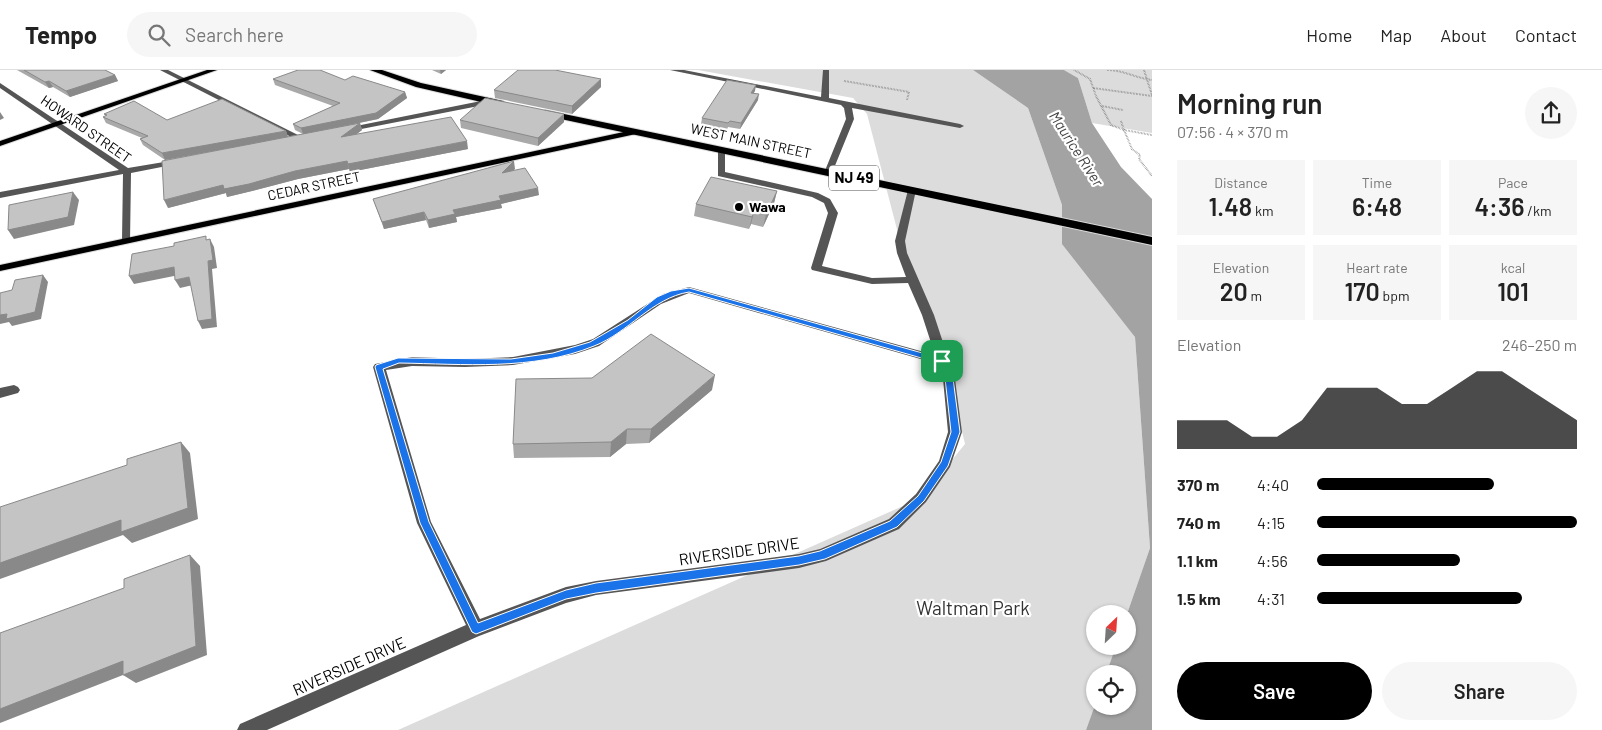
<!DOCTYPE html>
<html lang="en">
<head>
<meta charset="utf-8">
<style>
	:root { --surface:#fff; --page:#f6f6f6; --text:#222; --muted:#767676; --line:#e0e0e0; --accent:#000 }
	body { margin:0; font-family:Barlow,sans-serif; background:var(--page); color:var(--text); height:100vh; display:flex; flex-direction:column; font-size:19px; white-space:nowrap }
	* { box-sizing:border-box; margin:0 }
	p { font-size:16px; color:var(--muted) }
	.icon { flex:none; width:28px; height:28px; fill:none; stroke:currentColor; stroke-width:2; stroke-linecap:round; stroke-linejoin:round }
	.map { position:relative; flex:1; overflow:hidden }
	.drawer { display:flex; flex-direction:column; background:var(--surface); width:450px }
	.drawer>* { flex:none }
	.needle { width:32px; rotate:25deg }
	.controls { position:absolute; left:1086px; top:535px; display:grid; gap:10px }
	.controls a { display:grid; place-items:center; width:50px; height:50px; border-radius:50%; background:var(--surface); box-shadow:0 1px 4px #0004; font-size:25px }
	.pin { position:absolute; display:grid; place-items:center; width:42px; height:42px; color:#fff; margin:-21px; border-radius:10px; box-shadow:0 2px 8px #0006 }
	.round { display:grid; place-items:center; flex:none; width:52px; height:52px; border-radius:26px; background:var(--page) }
	.headline { display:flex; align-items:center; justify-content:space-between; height:85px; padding:0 25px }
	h1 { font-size:28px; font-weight:600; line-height:38px }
	.metrics { display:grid; grid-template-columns:repeat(3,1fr); gap:8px; height:85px; padding:5px 25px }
	.metrics div { display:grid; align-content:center; border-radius:0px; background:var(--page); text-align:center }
	.metrics b { font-size:25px; font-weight:600 }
	.metrics small { font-size:14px; font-weight:400 }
	.metrics p { font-size:14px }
	.chart { height:140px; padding:10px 25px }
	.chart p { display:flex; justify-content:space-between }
	.chart svg { width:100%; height:90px; margin-top:5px; fill:var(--accent); opacity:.7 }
	.cta { display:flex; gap:10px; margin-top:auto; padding:10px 25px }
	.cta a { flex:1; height:58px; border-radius:30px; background:var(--accent); color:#fff; font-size:20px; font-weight:600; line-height:58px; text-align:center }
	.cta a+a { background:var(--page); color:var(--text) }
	ul { padding:0 25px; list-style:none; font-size:16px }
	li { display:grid; grid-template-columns:80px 60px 1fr; align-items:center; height:38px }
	li i { height:12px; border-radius:6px; background:var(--accent) }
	header { display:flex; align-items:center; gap:30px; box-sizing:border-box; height:70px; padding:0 25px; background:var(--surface); border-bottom:1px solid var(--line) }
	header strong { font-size:24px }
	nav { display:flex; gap:28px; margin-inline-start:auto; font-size:18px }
	.search { width:350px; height:45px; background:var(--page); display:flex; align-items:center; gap:12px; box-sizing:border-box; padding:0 18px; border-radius:28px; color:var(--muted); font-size:19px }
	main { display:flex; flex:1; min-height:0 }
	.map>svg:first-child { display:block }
	.green { fill:#dcdcdc }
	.water { fill:#a3a3a3 }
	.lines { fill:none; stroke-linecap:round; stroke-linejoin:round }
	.major-casing { stroke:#dbdbdb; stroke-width:2 }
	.highway-casing { stroke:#dbdbdb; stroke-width:2 }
	.path { stroke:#777; stroke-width:2; stroke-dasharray:0.5 1; stroke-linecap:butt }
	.minor { fill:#555; fill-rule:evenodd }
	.major { fill:#000; fill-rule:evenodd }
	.highway { fill:#000; fill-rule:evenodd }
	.wall { fill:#a9a9a9 }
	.shaded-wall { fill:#898989 }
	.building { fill:#c4c4c4; stroke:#898989 }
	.route { fill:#1a73e8; stroke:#fff; fill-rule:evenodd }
	.poi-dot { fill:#000; stroke:#fff; stroke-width:2 }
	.labels { text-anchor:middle; stroke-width:4.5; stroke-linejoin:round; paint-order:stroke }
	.far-street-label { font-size:14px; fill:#000; stroke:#fff }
	.far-poi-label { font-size:14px; font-weight:bold; fill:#000; stroke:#fff; text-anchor:start }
	.far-water-label { font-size:15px; font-style:italic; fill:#444; stroke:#fff }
	.shield { fill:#fff; stroke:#4c4c4c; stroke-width:1 }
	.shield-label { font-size:15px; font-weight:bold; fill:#000 }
	.street-label { font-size:16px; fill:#000; stroke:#fff }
	.near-park-label { font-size:19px; fill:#333; stroke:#fff }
</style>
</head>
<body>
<header>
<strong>Tempo</strong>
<div class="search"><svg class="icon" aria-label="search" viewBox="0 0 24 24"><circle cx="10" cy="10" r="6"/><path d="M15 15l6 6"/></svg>Search here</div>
<nav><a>Home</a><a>Map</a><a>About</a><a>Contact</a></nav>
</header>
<main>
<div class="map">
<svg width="1152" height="660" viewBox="0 0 1152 660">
	<rect width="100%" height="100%" fill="#fff"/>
	<path class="green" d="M698,0h275l55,38 34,97 73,132 15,211 -23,66h-32v32h21l-10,28h-11v31l-9,25h-688l523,-232 44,-54 -16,-66 -49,-137 -33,-127 -14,-16z
		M1064,0h88v63l-60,-10 -14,-45z"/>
	<path class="water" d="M973,0h91l14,8 14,45 29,44 31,32v531h-66l9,-25v1h33v-32h-22l10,-28h12l-1,-32 23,-66 -15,-211 -73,-93v-39l-34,-97z"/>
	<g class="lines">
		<defs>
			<path id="major" d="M207,0h10l-217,76v-5z
				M633,60l4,2 -1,2 -636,137v-6z"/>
			<path id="highway" d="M370,0h12l39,13 82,18 4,3 -4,3 -87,-20z
				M545,40l607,127v8l-610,-130 -2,-2z"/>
		</defs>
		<use href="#major" class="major-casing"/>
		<use href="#highway" class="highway-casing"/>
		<path class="path" d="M1074,0l16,9 6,17 15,29 13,5 8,19 8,6 -1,4 13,17
			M1107,0c16,0 29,8 45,10
			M1144,0l8,25
			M844,11l65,11 -2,8
			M1093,18l59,8
			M1102,36l21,4
			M1121,51l3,9 28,5"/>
		<path class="minor" d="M160,0h8l138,69 -7,2z
			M670,0h14l137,27 2,-27h6v28l131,26 4,2 -4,2 -108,-20 2,11 -22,54 -4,3 -4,-3 22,-54 -2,-11 -3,-3z
			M0,13l128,85 54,-9v4l-51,10 -1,69 -3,1 -5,-3 1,-66 -123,24v-6l119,-22 -119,-82z
			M491,29l4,2 -1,2 -148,29 -4,-2 4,-2z
			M718,78l7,2v22l93,21 12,6 8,14 -16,53 50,12 34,-1 -9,-24 -2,-12 13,-51 4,-3 4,3 -11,51 2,12 27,62 21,64 7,53 -12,35 -24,35 -27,27 -73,32 -27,7 -203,27 -30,8 -87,33 -212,94h-30l3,-6 226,-99 -49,-102 -44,-156 2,-3 37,-7 53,2 48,-2 62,-12 18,-6 70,-45 26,-7 246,68 -13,-40 -14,-32 -36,1 -60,-14 -1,-2 17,-55 -4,-10 -12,-6 -94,-21zM689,223l249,71 5,15 5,53 -9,29 -23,33 -27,25 -69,30 -21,5 -203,27 -30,6 -86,32 -49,-97 -45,-152 26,-4 53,1 48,-2 62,-11 24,-8 62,-42z
			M14,315l4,2 2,3 -2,3 -18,5v-10z"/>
		<use href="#major" class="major"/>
		<use href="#highway" class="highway"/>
	</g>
	<path class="wall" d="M17,0h88l10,5 3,6 -48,16 -17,-10 -4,1z
		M432,0h14l-5,4z
		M273,9l72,1 60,12 2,6 -29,21 -42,9 24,-5 2,7 -5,4 111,15 -118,23 -1,-3 -51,10 -46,12 -25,6 -1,-4 -58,15 62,-60 -65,12 -22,-15 -3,-6 2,-1 -36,-15 -3,-6 3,-1 -2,-2 182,17 2,6 15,-3 -8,-4 -2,-6 40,-18 -58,-21z
		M601,17l-29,27 -77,-16 -1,-8z
		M755,21l-2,2 5,7 -18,29 -12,-2 -1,3 -26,-6 1,-6z
		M564,44v8l-26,24 -77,-18 -1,-8z
		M515,99l-2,1 26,25 -38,9 1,4 -46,9 1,5 -28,6 -3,-8 -42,9 -11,-30z
		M777,121l-3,12 -11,24 -12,-3 -2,5 -55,-13 2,-12z
		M712,320l-63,53 -23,1 -16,13 -96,1 -1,-14z"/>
	<path class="shaded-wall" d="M440,0h6l-5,4z
		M115,5l3,6 -48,16 -4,-6z
		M601,9v8l-29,27v-8z
		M49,11l4,6 -4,1 -4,-6z
		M756,15l-1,6 -5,8 1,-6z
		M405,22l2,6 -29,21 -75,15 -2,-6z
		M759,24l-1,6 -18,29 1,-6z
		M0,42l4,6 -4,2z
		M564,44v8l-26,24v-8z
		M360,53l2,7 -19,14 -2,-7z
		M286,61l2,6 -123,23 -3,-7z
		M467,71l1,8 -118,23 -2,-8z
		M347,91l2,8 -51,10 -46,12 -25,6 -1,-4 -58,15 -4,-8 59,-15z
		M514,91l1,8 -12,11 -1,-7z
		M538,118l1,7 -38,9 1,4 -46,9 1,5 -28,6 -1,-8 25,-10 46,-14z
		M777,121l-3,12 -11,24 3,-12z
		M73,122l6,8 -5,25 -60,14 -6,-9z
		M424,142l2,8 -42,9 -2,-7z
		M754,142l-3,12 -2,5 3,-12z
		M210,169l4,8 3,21 -5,1 5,58 -15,2 -4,-8 10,-60z
		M174,197l5,8 -45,9 -5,-8z
		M43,205l5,7 -7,37 -29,7 -3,-4 -9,2v-9z
		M189,207l4,8 -13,3 -5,-8z
		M715,305l-3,15 -63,53 2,-14z
		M627,359l-1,15 -16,13 1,-15z
		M181,372l9,11 8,66 -66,24 -9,-8 -123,44v-16z
		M190,485l10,11 7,89 -71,28 -13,-8 -123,48v-14z"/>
	<path class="building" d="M24,0h81l10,5 -49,16 -17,-10 -4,1z
		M298,0h22l25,10 8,-4 52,16 -29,21 -75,15 -8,-4 47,-21 -67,-24z
		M518,0h37l46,9 -29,27 -78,-16z
		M727,10l29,5 -5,8 8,1 -18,29 -11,-2 -2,2 -26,-5z
		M485,28l79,16 -26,24 -78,-18z
		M222,29l64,32 -124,22 -22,-14 8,-3 -45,-19 4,-2 -3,-1 30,-13 33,19z
		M451,47l16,24 -119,23 -1,-3 -52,10 -46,13 -25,5 -1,-4 -59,15 -2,-39 198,-38 -19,14z
		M514,91l-12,12 23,-5 13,20 -39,8 2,4 -48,10 2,4 -27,6 -4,-8 -42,10 -9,-23z
		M711,107l66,14 -11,24 -12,-3 -2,5 -56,-13z
		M73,122l-5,25 -60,13 1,-25z
		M206,166v4l4,-1 3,21 -5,1 4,58 -14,2 -9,-44 -14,3 -1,-13 -45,9 3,-22 42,-8v-3z
		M43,205l-8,37 -29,7 1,-5 -7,1v-22l12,-3 3,-10z
		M651,264l64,41 -64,54h-24l-16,13 -98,2 3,-65 76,-1z
		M181,372l7,66 -67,24v-12l-121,43v-56l127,-42v-6z
		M190,485l6,91 -73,29v-14l-123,48v-76l124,-45v-9z"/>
	<path class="route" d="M689,218l255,71 9,19 7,54 -12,34 -24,35 -27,26 -72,32 -26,6 -203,28 -30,6 -90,35 -4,-2 -52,-109 -45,-156 1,-2 22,-7 113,1 42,-6 37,-11 38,-22 29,-23 14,-6zM689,222l250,71 6,15 6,54 -10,30 -23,34 -28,25 -70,30 -21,5 -203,27 -30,7 -88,33 -49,-101 -46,-153 16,-6c64,1 134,8 195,-17 34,-13 58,-48 95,-54z"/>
	<circle class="poi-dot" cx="739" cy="137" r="5"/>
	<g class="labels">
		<g class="far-street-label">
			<text transform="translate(86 59) rotate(35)" y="5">HOWARD STREET</text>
			<text transform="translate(751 71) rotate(12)" y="5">WEST MAIN STREET</text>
			<text transform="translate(314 116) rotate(-12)" y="5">CEDAR STREET</text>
		</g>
		<g class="far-poi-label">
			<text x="749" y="142">Wawa</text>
		</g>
		<g class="far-water-label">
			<text transform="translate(1076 79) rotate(57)" y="5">Maurice River</text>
		</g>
		<rect class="shield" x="829" y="95.5" width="50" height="25" rx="4"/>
		<g class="shield-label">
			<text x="854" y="113">NJ 49</text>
		</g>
		<g class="street-label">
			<text transform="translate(739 481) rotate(-8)" y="6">RIVERSIDE DRIVE</text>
			<text transform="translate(349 596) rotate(-24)" y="6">RIVERSIDE DRIVE</text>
		</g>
		<g class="near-park-label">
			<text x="973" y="545">Waltman Park</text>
		</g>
	</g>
</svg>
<div class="controls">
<a><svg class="needle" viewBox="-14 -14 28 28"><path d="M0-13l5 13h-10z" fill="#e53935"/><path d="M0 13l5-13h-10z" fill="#767676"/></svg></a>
<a><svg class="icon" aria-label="locate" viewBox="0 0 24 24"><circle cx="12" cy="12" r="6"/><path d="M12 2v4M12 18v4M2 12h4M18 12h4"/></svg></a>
</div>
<div class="pin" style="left:942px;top:291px;background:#1e9e55"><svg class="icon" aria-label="arrive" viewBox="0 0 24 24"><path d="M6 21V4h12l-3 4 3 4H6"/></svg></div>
</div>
<section class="drawer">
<div class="headline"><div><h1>Morning run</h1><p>07:56 · 4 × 370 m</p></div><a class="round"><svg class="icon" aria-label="share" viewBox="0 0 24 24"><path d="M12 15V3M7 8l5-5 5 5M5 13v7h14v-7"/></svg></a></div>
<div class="metrics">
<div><p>Distance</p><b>1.48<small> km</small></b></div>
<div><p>Time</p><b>6:48</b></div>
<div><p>Pace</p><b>4:36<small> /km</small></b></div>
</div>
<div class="metrics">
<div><p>Elevation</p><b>20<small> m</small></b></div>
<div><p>Heart rate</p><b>170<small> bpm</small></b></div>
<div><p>kcal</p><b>101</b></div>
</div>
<div class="chart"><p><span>Elevation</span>246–250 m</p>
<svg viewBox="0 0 160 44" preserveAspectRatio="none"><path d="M0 44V30L10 30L20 30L30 38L40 38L50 30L60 14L70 14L80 14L90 22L100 22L110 14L120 6L130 6L140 14L150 22L160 30V44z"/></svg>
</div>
<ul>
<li><b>370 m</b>4:40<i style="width:68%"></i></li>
<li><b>740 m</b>4:15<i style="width:100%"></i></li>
<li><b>1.1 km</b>4:56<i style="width:55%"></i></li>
<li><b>1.5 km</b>4:31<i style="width:79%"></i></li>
</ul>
<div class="cta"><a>Save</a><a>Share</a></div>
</section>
</main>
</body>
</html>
